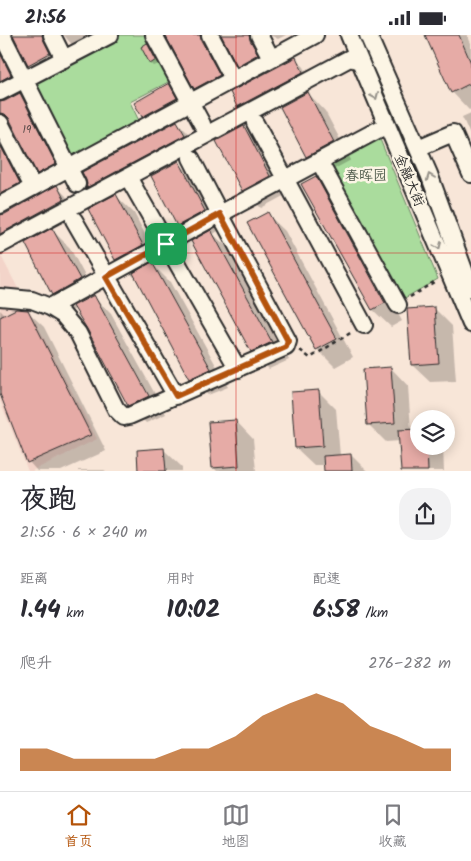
<!DOCTYPE html>
<html lang="zh">
<head>
<meta charset="utf-8">
<style>
	:root { --surface:#fff; --page:#f2f2f3; --text:#2b2b33; --muted:#7c7c81; --line:#e1e1e2; --accent:#b45309 }
	body { margin:0; font-family:Kalam,"LXGW WenKai TC",sans-serif; background:var(--page); color:var(--text); height:100vh; display:flex; flex-direction:column; font-size:19px; white-space:nowrap }
	* { box-sizing:border-box; margin:0 }
	p { font-size:16px; color:var(--muted) }
	.icon { flex:none; width:28px; height:28px; fill:none; stroke:currentColor; stroke-width:2; stroke-linecap:round; stroke-linejoin:round }
	.map { position:relative; height:436px; overflow:hidden }
	.panel { display:flex; flex-direction:column; background:var(--surface); flex:1 }
	.panel>* { flex:none }
	.fabs { position:absolute; left:410px; top:375px; display:grid; gap:10px }
	.fabs a { display:grid; place-items:center; width:45px; height:45px; border-radius:50%; background:var(--surface); box-shadow:0 2px 12px #0003; font-size:25px }
	.pin { position:absolute; display:grid; place-items:center; width:42px; height:42px; color:#fff; margin:-21px; border-radius:10px; box-shadow:0 2px 8px #0006 }
	.round { display:grid; place-items:center; flex:none; width:52px; height:52px; border-radius:20px; background:var(--page) }
	.summary { display:flex; align-items:center; justify-content:space-between; height:85px; padding:0 20px }
	h1 { font-size:28px; font-weight:800; line-height:38px }
	.metrics { display:grid; grid-template-columns:repeat(3,1fr); gap:8px; height:85px; padding:5px 20px }
	.metrics div { display:grid; align-content:center }
	.metrics b { font-size:25px; font-weight:800 }
	.metrics small { font-size:14px; font-weight:400 }
	.metrics p { font-size:14px }
	.chart { height:140px; padding:10px 20px }
	.chart p { display:flex; justify-content:space-between }
	.chart svg { width:100%; height:90px; margin-top:5px; fill:var(--accent); opacity:.7 }
	.status { display:flex; justify-content:space-between; align-items:center; height:35px; padding:0 25px; background:var(--surface); direction:ltr }
	.status svg { height:14px; fill:currentColor }
	.dock { display:flex; justify-content:space-around; align-items:center; height:70px; border-top:1px solid var(--line); background:var(--surface); font-size:14px; color:var(--muted) }
	.dock a { display:grid; justify-items:center; gap:2px }
	.dock .on { color:var(--accent) }
	.map>svg:first-child { display:block }
	.built { fill:#f3d4c9 }
	.green { fill:#aadc9d; stroke:#6a8464 }
	.shadow { fill:#0003 }
	.building { fill:#e6aba6; stroke:#2b2b2b }
	.lines { fill:none; stroke-linecap:round; stroke-linejoin:round }
	.minor-casing { stroke:#2b2b2b; stroke-width:20 }
	.path { stroke:#2b2b2b; stroke-width:2.5; stroke-dasharray:4 4; stroke-linecap:butt }
	.minor { stroke:#fcf5e5; stroke-width:16 }
	.oneway { stroke:#949088 }
	.route-casing { stroke:#fff; stroke-width:10 }
	.route { stroke:#b45309; stroke-width:6 }
	.grid { fill:none; stroke:#d62828; stroke-width:1; stroke-opacity:0.55 }
	.labels { text-anchor:middle; stroke-width:5; stroke-linejoin:round; paint-order:stroke }
	.number-label { font-size:11px; fill:#5a4b4a }
	.park-label { font-size:14px; fill:#4b5748; stroke:#fcf5e5 }
	.street-label { font-size:14px; fill:#2b2b2b; stroke:#fcf5e5 }
</style>
</head>
<body>
<div class="status"><b>21:56</b><svg viewBox="0 0 49 12"><path d="M0 12V9h3v3zM5 12V6h3v6zM10 12V3h3v9zM15 12V0h3v12zM26 1h20v11H26zM47 4h2v5h-2z"/></svg></div>
<div class="map">
<svg width="471" height="436" viewBox="0 0 471 436">
	<rect width="100%" height="100%" fill="#f8e6d8"/>
	<filter id="ink" filterUnits="userSpaceOnUse"><feTurbulence type="fractalNoise" baseFrequency=".02" numOctaves="2"/><feDisplacementMap in="SourceGraphic" scale="10" xChannelSelector="R" yChannelSelector="G"/><feConvolveMatrix kernelMatrix="1 2 1 2 8 2 1 2 1" color-interpolation-filters="sRGB"/></filter>
	<g filter="url(#ink)">
		<path class="built" d="M0,219l97,185 -65,32h-4l-28,-70z"/>
		<path class="green" d="M117,0h34l23,44 -44,23 11,23 -70,37 -42,-81z
			M379,102l59,142 -35,20 -75,-136z"/>
		<path class="shadow" d="M0,0l19,49 -19,13z
			M15,0h42l1,28 -20,10 -9,-9z
			M64,0h38l-26,14 -9,-10z
			M167,0h119l-8,4 -6,-3 -7,1 3,29 -18,10 -12,-11 -15,-29 -7,1 14,50 -23,12 -12,-11z
			M426,0h41l4,8v66l-2,1 -17,-18z
			M147,10l3,3 9,16 -5,2 -3,-3z
			M295,23l9,9 7,14 -64,34 -9,-9z
			M168,50l7,7 8,14 -33,17 -7,-7z
			M308,58l17,18 26,49 -26,14 -18,-18z
			M20,59l9,10 35,69 -17,9 -9,-9 -27,-51 -7,1 -4,5v-25z
			M471,78v24l-9,-20z
			M177,87l11,11 7,13 -97,52 -11,-11 1,-3z
			M244,93l17,17 26,49 -26,14 -18,-18z
			M0,103l28,54 -28,17z
			M178,127l18,18 26,49 -9,5 16,15 60,111 -20,9 -17,-18 -58,-110 -16,-16z
			M315,142l18,18 69,126 -11,6 -18,-17 -70,-126z
			M57,152l9,9 7,13 -73,41v-34l5,-1z
			M116,161l18,17 26,50 -6,3 16,16 58,105 -20,8 -18,-17 -55,-102 -1,1 -18,-18z
			M267,179l18,17 68,126 -18,10 -18,-18z
			M52,195l18,18 26,49 -1,1 16,16 55,100 -20,9 -17,-18 -53,-97 -6,4 -17,-18z
			M435,274l17,17 4,55 -26,1 -18,-17z
			M0,275l5,5 22,-4 17,16 62,124 -45,20h-24l-8,-9 -29,-72z
			M391,333l17,18 3,45 8,15h23l1,1 1,24h-42l-2,-30 -14,1 -18,-18z
			M319,357l17,17 4,47 11,-1 16,16h-41l-1,-6h-11l-18,-17z
			M236,386l17,18 3,32h-39l-4,-4z
			M164,415l18,17v4h-43z
			M78,435h26l2,1h-28z"/>
		<path class="building" d="M13,0h29l1,4 7,14 -22,12z
			M165,0h35l1,5 19,35 -26,14z
			M221,0h28l1,5 8,14 -21,12z
			M425,0h34l12,28v20l-20,10z
			M147,8l9,17 -6,4 -9,-17z
			M0,18l11,22 -11,6z
			M296,22l7,15 -66,35 -7,-15z
			M169,48l8,15 -35,19 -8,-14z
			M308,57l26,50 -28,15 -26,-50z
			M20,58l36,71 -19,10 -28,-56 -4,-4 -5,-1v-11l5,-1z
			M177,86l8,14 -99,53 1,-4 -1,-4 -4,-8z
			M244,91l26,50 -28,15 -26,-50z
			M0,110l20,38 -20,11z
			M179,126l26,50 -28,15 -26,-50z
			M316,141l69,127 -13,7 -71,-126z
			M57,150l7,14 -64,35v-19l5,-1z
			M116,159l27,51 -28,15 -27,-51z
			M268,177l69,127 -21,11 -69,-127z
			M52,193l28,51 -28,16 -27,-52z
			M211,195l61,112 -21,10 -60,-111z
			M152,227l59,107 -22,10 -56,-106z
			M94,260l55,101 -21,10 -41,-77 -14,-23z
			M435,272l4,56 -28,2 -4,-56z
			M16,274l12,1 63,125 -64,28 -27,-69v-77z
			M391,332l4,56 -28,2 -4,-56z
			M319,355l4,56 -28,2 -4,-56z
			M236,385l3,46 -27,2 -4,-46z
			M419,394v17h8l1,25h-27l-3,-41z
			M164,413l2,23h-28l-1,-21z
			M351,419l1,17h-28l-1,-15z"/>
		<g class="lines">
			<defs>
				<path id="minor" d="M2,0l75,149
					M52,0l12,24
					M154,0l48,89
					M210,0l23,44
					M259,0l12,23
					M349,0l122,289
					M368,0l61,139 42,115
					M0,57l110,-57
					M0,88l33,64
					M255,88l109,202
					M418,113l35,-15 18,41
					M319,126l79,144
					M128,142l110,192
					M0,170l315,-170
					M74,185l102,176
					M0,210l350,-187 10,3
					M0,262l32,3 18,7 13,8 15,18 38,76 8,8 5,-1 157,-69 2,-6 -68,-127 -29,-56
					M50,272l170,-93 167,-89"/>
			</defs>
			<use href="#minor" class="minor-casing"/>
			<path class="path" d="M410,262l27,-17
				M300,315l10,8 42,-26"/>
			<use href="#minor" class="minor"/>
		</g>
		<defs><path id="oneway-chevron" d="M-2-3.5L2.5 0L-2 3.5" fill="none" stroke-width="1.6" stroke-linecap="round" stroke-linejoin="round" transform="scale(1.25)"/></defs>
		<g class="oneway">
			<use href="#oneway-chevron" transform="translate(375 61) rotate(67)"/>
			<use href="#oneway-chevron" transform="translate(430 142) rotate(-111)"/>
			<use href="#oneway-chevron" transform="translate(438 211) rotate(67)"/>
		</g>
	</g>
	<g class="lines" filter="url(#ink)">
		<defs>
			<path id="route" d="M220,179l68,127 -2,6 -110,49 -70,-119z"/>
		</defs>
		<use href="#route" class="route-casing"/>
		<use href="#route" class="route"/>
	</g>
	<path class="grid" d="M236,0v436M0,218h471"/>
	<g class="labels">
		<g class="number-label">
			<text x="27" y="98">19</text>
		</g>
		<g class="park-label">
			<text x="366" y="145">春晖园</text>
		</g>
		<g class="street-label">
			<text transform="translate(410 145) rotate(67)" y="5">金融大街</text>
		</g>
	</g>
</svg>
<div class="fabs">
<a><svg class="icon" aria-label="layers" viewBox="0 0 24 24"><path d="M12 4l9 5-9 5-9-5zM3 14l9 5 9-5"/></svg></a>
</div>
<div class="pin" style="left:166px;top:209px;background:#1e9e55"><svg class="icon" aria-label="arrive" viewBox="0 0 24 24"><path d="M6 21V4h12l-3 4 3 4H6"/></svg></div>
</div>
<section class="panel">
<div class="summary"><div><h1>夜跑</h1><p>21:56 · 6 × 240 m</p></div><a class="round"><svg class="icon" aria-label="share" viewBox="0 0 24 24"><path d="M12 15V3M7 8l5-5 5 5M5 13v7h14v-7"/></svg></a></div>
<div class="metrics">
<div><p>距离</p><b>1.44<small> km</small></b></div>
<div><p>用时</p><b>10:02</b></div>
<div><p>配速</p><b>6:58<small> /km</small></b></div>
</div>
<div class="chart"><p><span>爬升</span>276–282 m</p>
<svg viewBox="0 0 160 44" preserveAspectRatio="none"><path d="M0 44V33L10 33L20 38L30 38L40 38L50 38L60 33L70 33L80 27L90 17L100 11L110 6L120 11L130 22L140 27L150 33L160 33V44z"/></svg>
</div>
</section>
<nav class="dock">
<a class="on"><svg class="icon" aria-label="home" viewBox="0 0 24 24"><path d="M3 11l9-7 9 7M6 9v11h12V9"/></svg>首页</a>
<a><svg class="icon" aria-label="map" viewBox="0 0 24 24"><path d="M3 6l6-2 6 2 6-2v14l-6 2-6-2-6 2zM9 4v14M15 6v14"/></svg>地图</a>
<a><svg class="icon" aria-label="saved" viewBox="0 0 24 24"><path d="M7 4h10v16l-5-4-5 4z"/></svg>收藏</a>
</nav>
</body>
</html>
